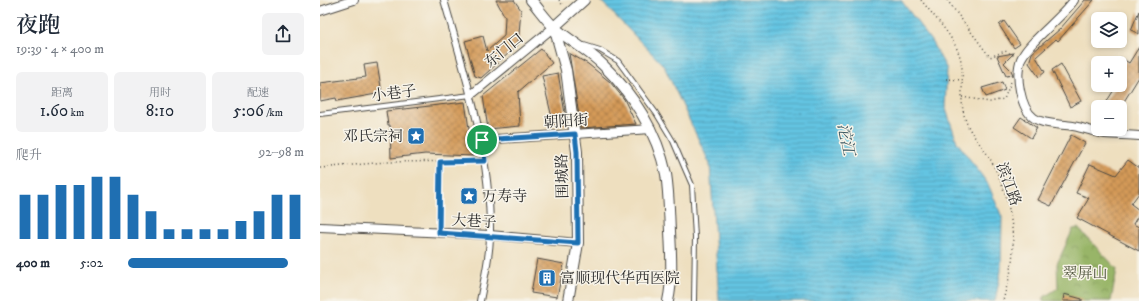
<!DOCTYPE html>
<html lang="zh">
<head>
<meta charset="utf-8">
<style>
	:root { --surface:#fff; --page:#f2f2f3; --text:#1f2937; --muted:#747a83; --accent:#1f6fb2 }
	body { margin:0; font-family:"IM FELL DW Pica","Noto Serif SC",serif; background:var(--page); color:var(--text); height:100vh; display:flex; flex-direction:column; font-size:15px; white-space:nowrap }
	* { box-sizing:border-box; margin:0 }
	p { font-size:13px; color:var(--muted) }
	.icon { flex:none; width:22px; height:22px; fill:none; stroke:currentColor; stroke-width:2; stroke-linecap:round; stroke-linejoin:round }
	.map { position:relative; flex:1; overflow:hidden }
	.sheet { display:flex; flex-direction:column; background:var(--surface); width:320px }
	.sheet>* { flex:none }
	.buttons { position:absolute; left:771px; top:12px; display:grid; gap:8px }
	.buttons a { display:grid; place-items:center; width:36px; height:36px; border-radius:6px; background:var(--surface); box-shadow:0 2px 6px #0003; font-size:20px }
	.pin { position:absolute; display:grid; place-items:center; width:34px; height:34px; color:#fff; margin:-17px; border:2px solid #fff; border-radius:50%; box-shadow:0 1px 4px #0007 }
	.round { display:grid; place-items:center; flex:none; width:42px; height:42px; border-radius:6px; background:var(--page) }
	.overview { display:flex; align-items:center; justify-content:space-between; height:68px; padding:0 16px }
	h1 { font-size:22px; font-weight:600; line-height:30px }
	.figures { display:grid; grid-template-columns:repeat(3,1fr); gap:6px; height:68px; padding:4px 16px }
	.figures div { display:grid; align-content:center; border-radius:6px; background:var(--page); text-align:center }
	.figures b { font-size:17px; font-weight:600 }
	.figures small { font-size:11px; font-weight:400 }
	.figures p { font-size:11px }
	.chart { height:112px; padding:8px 16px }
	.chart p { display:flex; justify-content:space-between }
	.chart svg { width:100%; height:72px; margin-top:4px; stroke:var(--accent); stroke-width:6 }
	ul { padding:0 16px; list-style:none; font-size:13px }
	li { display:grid; grid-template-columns:64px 48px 1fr; align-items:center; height:30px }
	li i { height:10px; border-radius:5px; background:var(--accent) }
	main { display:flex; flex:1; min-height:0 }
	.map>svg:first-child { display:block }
	.forest { fill:url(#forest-crowns); stroke:#627049 }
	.water { fill:url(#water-rules); stroke:#487886 }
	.building { fill:url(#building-cross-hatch) }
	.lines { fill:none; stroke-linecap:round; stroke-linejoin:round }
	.service-casing { stroke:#484641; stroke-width:6 }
	.pedestrian-casing { stroke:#484641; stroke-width:8 }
	.minor-casing { stroke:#484641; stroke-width:10 }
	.tertiary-casing { stroke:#484641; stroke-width:12 }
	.path { stroke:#484641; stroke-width:1.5; stroke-dasharray:1 3; stroke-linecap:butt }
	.service { stroke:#fff; stroke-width:4 }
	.pedestrian { stroke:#fff; stroke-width:6 }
	.minor { stroke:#fff; stroke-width:8 }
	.tertiary { stroke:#fff; stroke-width:10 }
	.route-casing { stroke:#fff; stroke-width:8 }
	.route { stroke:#1f6fb2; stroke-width:5 }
	.labels { text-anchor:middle; stroke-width:3; stroke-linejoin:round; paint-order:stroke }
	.street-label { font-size:15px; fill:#2b2b2b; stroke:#f7f3e8 }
	.poi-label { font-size:15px; fill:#2b2b2b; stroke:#f7f3e8; text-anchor:start }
	.park-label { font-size:15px; fill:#50553e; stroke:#f7f3e8 }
	.water-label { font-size:16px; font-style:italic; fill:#3c5962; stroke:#f7f3e8 }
</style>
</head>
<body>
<main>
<section class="sheet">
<div class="overview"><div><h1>夜跑</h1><p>19:39 · 4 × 400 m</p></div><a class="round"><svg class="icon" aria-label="share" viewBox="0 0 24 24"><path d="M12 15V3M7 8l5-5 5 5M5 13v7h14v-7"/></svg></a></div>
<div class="figures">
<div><p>距离</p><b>1.60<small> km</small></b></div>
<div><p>用时</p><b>8:10</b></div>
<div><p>配速</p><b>5:06<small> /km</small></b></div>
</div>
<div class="chart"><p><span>爬升</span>92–98 m</p>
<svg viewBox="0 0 160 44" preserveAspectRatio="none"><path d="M5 44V17M15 44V17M25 44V11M35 44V11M45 44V6M55 44V6M65 44V17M75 44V27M85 44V38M95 44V38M105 44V38M115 44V38M125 44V33M135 44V27M145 44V17M155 44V17"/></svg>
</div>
<ul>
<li><b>400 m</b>5:02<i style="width:91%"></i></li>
</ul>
</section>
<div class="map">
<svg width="819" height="301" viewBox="0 0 819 301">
	<defs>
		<pattern id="forest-crowns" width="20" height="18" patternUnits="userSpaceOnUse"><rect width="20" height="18" fill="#98b567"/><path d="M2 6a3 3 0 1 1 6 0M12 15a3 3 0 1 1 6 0" fill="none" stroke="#7c9355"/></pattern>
		<pattern id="water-rules" width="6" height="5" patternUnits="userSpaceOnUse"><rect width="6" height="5" fill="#64c4e2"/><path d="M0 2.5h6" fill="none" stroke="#539fb7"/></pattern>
		<pattern id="building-cross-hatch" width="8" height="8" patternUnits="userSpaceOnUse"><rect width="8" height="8" fill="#d49a58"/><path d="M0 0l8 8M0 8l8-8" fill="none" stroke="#ac7e49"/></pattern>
	</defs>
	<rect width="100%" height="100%" fill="#f7f3e8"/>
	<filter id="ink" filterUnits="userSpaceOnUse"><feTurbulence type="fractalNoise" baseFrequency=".025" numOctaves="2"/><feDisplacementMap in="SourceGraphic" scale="8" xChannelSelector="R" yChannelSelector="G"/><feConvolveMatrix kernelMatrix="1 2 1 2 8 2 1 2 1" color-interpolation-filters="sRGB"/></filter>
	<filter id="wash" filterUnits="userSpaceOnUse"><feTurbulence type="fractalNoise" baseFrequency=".012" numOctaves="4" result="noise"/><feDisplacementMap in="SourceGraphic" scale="16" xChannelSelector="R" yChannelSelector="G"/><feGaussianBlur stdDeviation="0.9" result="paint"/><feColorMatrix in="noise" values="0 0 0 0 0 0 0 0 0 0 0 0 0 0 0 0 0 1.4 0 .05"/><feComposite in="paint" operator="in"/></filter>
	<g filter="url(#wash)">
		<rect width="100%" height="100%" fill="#eedfbf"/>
		<path class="forest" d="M758,228l39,41 -6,32h-68l1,-4 14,-9 -1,-24 16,-35z"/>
		<path class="water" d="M280,0h301l30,41 16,28 -2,37 12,36 31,42 14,33 -1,54 -6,30h-276l-9,-137 -46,-98z"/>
		<g id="blocks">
			<path class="building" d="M176,0h18l7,10 -3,35 -37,33 -6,-2 -10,-35 18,-5 4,15 17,-15 1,-19z
				M765,0h9l-36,41 -2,-2 -20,18 9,15 -6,5 -10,-14 3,-10 28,-24z
				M819,11v23l-8,-4z
				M684,21l16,23 -6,4 -15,-23z
				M819,47v30l-19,31 -13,-7 10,-16h3v-28l9,6z
				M221,49l11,14 -34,29 2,34 -32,3 -5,-33z
				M249,53l19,11 22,18 14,17 12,25 -55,4z
				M694,53l-10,10 7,7 2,5 -7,1 -9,-20z
				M57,63l5,30 -45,8 -1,-3 -16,3v-18l46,-6 -2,-12z
				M741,64l20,37 -11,6 -18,-37z
				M238,73l9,52 -13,1 -12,-50z
				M682,82l3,8 -19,7 -4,-9z
				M145,102l8,54 -48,-2 -34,4 -1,-33h-2l-2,-14z
				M701,117l16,11 -6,10 -17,-11z
				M751,135l14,8 -34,63 -13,-6z
				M808,160l11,8v25l-8,11 8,6v4l-6,10 6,3v24l-62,-33 12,-20 -13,-5 14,-29 26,11z
				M217,259l27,5 -7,33 -26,-4z
				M744,294l18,5v2h-19z"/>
		</g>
	</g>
	<g filter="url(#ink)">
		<use href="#blocks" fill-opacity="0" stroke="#484641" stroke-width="1"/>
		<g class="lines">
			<defs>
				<path id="service" d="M264,45l16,5 18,11 38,52 17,28 12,28 7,16 3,52 -1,64
					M0,114l151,-19"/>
				<path id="pedestrian" d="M124,0c22,77 47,154 46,235 0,22 -6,44 -10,66"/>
				<path id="minor" d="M754,0c-12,18 -45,41 -53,59 -6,15 -1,49 13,59 10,7 27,6 39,8 11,2 21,6 32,8 11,1 23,1 34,2
					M0,11l34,-11
					M151,95l83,-68
					M162,140l169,-11
					M0,227l170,8 88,8"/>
				<path id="tertiary" d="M211,0c8,9 15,20 24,28 15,13 33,22 48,37 30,29 54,67 63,109 3,19 3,38 4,57 1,23 3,48 -2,70
					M234,27l12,43 11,82 1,91 -10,58
					M234,27l30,-27"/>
			</defs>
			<use href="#service" class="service-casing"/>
			<use href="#pedestrian" class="pedestrian-casing"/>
			<use href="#minor" class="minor-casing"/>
			<use href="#tertiary" class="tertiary-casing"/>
			<path class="path" d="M239,0l4,6
				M601,0c14,18 35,38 40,61 4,20 -3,40 5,60 4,13 16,24 23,36 18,31 27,70 23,105 -1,13 -6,26 -9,39
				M627,0l43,57 15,-6 10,5
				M626,79l16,1
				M642,97l28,5 14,-3 7,-17
				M0,168l66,-6 92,-1
				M119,224l1,-62"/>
			<use href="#service" class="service"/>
			<use href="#pedestrian" class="pedestrian"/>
			<use href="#minor" class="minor"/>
			<use href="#tertiary" class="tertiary"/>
		</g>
	</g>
	<g class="lines" filter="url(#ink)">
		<defs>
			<path id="route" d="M255,134l2,18 1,91 -139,-10 1,-71 45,-1 -3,-21z"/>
		</defs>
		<use href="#route" class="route-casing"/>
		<use href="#route" class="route"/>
	</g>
	<defs>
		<symbol id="sight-square" viewBox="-11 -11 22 22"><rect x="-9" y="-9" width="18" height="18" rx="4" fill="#1f6fb2" stroke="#f7f3e8"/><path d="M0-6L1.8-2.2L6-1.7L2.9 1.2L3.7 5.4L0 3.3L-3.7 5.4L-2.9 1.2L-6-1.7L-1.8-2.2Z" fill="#fff"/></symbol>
		<symbol id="building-square" viewBox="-11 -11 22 22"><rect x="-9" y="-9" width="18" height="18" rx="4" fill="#1f6fb2" stroke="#f7f3e8"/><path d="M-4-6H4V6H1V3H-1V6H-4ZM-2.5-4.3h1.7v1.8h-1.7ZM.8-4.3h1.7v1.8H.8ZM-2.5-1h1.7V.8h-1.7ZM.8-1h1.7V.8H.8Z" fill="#fff"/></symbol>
	</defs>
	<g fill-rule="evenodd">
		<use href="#sight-square" x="86" y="126" width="20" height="20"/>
		<use href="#sight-square" x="139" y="186" width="20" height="20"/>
		<use href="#building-square" x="217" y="268" width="20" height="20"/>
	</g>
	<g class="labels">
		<g class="street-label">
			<text transform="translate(184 50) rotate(-39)" y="5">东门口</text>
			<text transform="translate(74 93) rotate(-7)" y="5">小巷子</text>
			<text transform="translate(246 121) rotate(-4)" y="5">朝阳街</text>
			<text transform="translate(242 176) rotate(-91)" y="5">围城路</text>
			<text transform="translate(689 184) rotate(70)" y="5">滨江路</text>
			<text transform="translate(154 221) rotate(3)" y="5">大巷子</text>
		</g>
		<g class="poi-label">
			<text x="83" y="141" text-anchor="end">邓氏宗祠</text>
			<text x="162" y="201">万寿寺</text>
			<text x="240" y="283">富顺现代华西医院</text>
		</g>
		<g class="park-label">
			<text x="765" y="278">翠屏山</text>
		</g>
		<g class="water-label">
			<text transform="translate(527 139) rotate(79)" y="6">沱江</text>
		</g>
	</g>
</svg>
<div class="buttons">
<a><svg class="icon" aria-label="layers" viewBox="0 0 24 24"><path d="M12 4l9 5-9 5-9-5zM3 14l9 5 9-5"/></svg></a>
<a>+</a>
<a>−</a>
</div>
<div class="pin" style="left:162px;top:140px;background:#1e9e55"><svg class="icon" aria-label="arrive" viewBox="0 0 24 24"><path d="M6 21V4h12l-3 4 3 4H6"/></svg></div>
</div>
</main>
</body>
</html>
